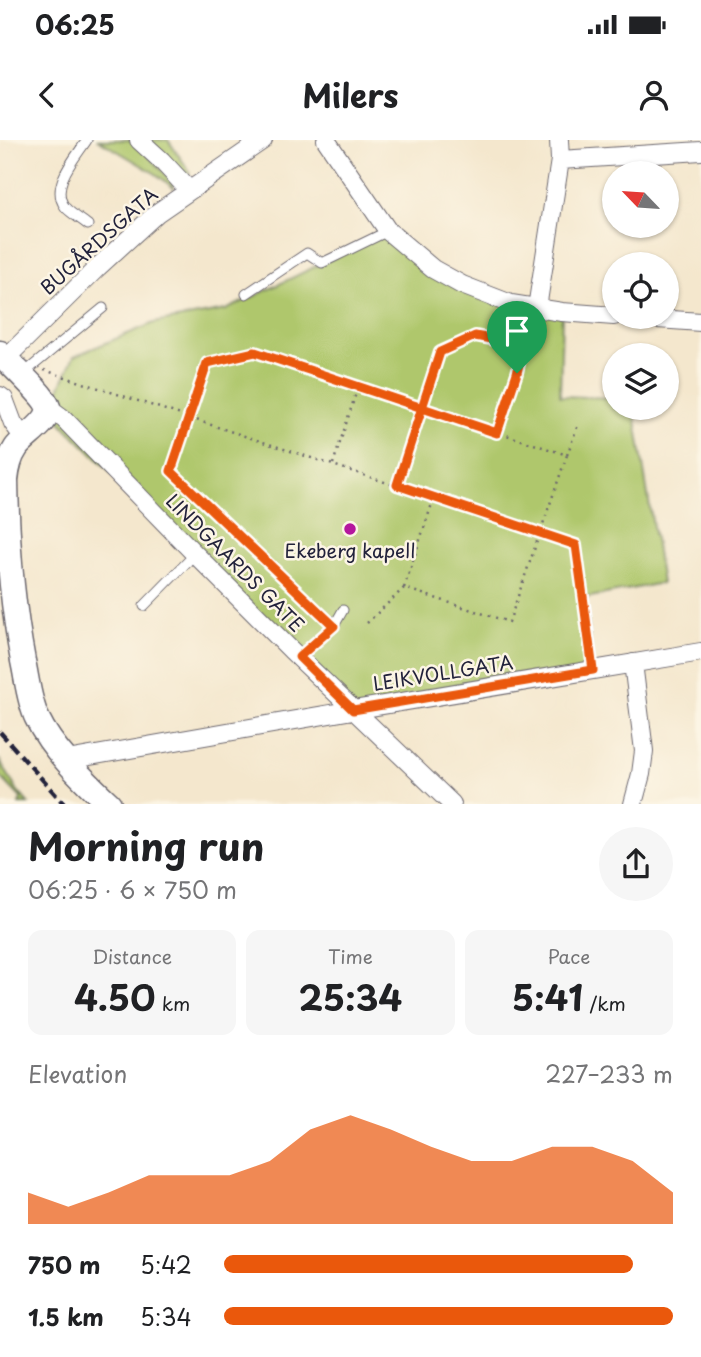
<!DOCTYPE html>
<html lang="en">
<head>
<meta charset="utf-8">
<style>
	:root { --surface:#fff; --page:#f6f6f6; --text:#202124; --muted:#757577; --accent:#ea580c }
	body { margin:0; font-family:"Playpen Sans",sans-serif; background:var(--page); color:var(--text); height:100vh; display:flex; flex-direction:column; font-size:26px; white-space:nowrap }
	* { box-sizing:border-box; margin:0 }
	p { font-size:23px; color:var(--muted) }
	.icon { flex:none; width:38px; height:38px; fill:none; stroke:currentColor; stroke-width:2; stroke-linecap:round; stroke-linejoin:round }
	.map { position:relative; height:664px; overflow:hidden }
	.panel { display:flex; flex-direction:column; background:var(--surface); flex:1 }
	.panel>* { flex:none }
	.needle { width:46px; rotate:295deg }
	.buttons { position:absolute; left:602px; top:21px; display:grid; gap:14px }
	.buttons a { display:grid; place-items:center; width:77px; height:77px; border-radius:50%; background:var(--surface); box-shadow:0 2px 5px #0004; font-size:35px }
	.pin { position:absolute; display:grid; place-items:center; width:60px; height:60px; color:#fff; margin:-72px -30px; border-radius:50% 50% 50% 0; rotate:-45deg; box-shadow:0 0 7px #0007 }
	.pin .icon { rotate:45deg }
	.round { display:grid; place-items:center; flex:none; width:74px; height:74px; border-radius:37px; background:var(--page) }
	.head { display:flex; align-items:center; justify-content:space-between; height:119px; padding:0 28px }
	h1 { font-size:38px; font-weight:700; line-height:52px }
	.metrics { display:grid; grid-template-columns:repeat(3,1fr); gap:10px; height:119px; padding:7px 28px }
	.metrics div { display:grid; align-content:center; border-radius:14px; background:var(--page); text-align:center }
	.metrics b { font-size:35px; font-weight:700 }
	.metrics small { font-size:19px; font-weight:400 }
	.metrics p { font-size:19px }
	.chart { height:196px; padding:14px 28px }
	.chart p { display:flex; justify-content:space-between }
	.chart svg { width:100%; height:126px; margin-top:7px; fill:var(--accent); opacity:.7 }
	ul { padding:0 28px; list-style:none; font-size:23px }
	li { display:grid; grid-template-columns:112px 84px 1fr; align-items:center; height:52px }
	li i { height:18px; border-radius:9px; background:var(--accent) }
	.status { display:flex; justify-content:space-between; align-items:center; height:49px; padding:0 35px; background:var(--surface); direction:ltr }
	.status svg { height:19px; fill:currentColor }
	header { display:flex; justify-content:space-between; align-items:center; height:91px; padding:0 28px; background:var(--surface); font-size:32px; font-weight:700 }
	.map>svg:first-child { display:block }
	.green { fill:#afc76c; stroke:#687454; stroke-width:2 }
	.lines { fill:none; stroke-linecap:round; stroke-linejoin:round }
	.service-casing { stroke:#6c676e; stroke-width:11 }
	.minor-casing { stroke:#6c676e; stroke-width:20 }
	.secondary-casing { stroke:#6c676e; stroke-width:27 }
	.path { stroke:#6c676e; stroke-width:2.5; stroke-dasharray:2 5; stroke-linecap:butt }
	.service { stroke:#fff; stroke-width:9 }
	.minor { stroke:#fff; stroke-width:18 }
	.secondary { stroke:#fff; stroke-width:24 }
	.rail { stroke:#22223b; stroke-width:4.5; stroke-dasharray:10 5; stroke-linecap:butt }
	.route-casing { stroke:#fff; stroke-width:14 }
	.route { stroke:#ea580c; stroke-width:9 }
	.poi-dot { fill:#b5179e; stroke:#fcf5e5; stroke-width:2.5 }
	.labels { text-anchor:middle; stroke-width:5; stroke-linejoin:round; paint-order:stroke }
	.street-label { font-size:19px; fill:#22223b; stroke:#fcf5e5 }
	.poi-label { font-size:19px; fill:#22223b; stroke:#fcf5e5 }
</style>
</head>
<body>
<div class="status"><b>06:25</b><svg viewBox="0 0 49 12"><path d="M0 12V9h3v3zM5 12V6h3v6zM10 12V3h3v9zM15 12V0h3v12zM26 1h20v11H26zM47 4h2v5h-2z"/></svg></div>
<header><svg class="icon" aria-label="back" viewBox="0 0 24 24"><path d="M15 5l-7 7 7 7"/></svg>Milers<svg class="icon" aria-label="person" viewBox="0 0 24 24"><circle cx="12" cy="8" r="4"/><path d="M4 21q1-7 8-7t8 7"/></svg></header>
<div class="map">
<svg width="701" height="664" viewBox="0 0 701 664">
	<rect width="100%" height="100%" fill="#fcf5e5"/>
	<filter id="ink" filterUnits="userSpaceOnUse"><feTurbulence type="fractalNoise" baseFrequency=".0143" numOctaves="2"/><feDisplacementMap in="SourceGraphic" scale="14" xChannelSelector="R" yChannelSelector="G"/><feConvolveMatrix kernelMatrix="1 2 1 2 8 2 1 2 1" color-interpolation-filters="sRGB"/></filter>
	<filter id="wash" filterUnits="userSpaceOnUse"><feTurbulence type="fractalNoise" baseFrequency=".00686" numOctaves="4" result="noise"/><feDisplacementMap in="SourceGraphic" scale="28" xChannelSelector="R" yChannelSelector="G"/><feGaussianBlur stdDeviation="1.57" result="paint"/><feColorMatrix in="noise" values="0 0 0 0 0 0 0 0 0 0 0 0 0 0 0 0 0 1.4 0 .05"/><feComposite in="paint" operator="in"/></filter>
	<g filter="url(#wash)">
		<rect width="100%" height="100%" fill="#f4e7cd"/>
		<path class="green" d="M99,0h30l14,10 30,32 1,6 -18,-14z
			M147,0h21l22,32 -4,3z
			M388,91l45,38 129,43 -2,84 54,2v10h20l28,175 -77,15 8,72 -240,40 -304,-299 25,-55 80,-33 72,-13z
			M0,621l17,29 12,14h-10l2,-6 -21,-22z"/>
	</g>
	<g filter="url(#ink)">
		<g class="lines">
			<defs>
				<path id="service" d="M87,0c-11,17 -38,46 -22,67 6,7 16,12 23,18
					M246,154l61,-41 15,10 66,-32
					M23,234l80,-66
					M144,466l51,-52
					M299,517l35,-31 9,-16"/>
				<path id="minor" d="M139,0l23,21 27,29
					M326,0l62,91 45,38 29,16 49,19 51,8 52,4
					M560,20l141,-9
					M537,168l23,-148 -1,-20
					M628,177l73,5
					M5,219l93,-92 59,-54 106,-73
					M0,256l4,3 9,24 11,15
					M49,271l7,2 8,6 131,135 96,96 161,154
					M633,523l11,88 -3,23 -8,30
					M67,620l286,-50 348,-58"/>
				<path id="secondary" d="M0,213c10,11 45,43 48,54 4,14 -25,30 -32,41 -7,10 -9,21 -10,32 1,63 5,118 17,181 4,18 6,40 14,57 15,32 47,62 72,86"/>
			</defs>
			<use href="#service" class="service-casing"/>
			<use href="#minor" class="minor-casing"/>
			<use href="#secondary" class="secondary-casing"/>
			<path class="path" d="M44,230l532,175 15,111
				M567,315l11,-30
				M333,324l25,-77
				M397,345l43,-133c38,-17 36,-20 75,-3l5,11 -23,72
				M327,479l-156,-148 36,-108 48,-11 312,103 -58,167 -105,-34 30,-90
				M367,483l37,-35"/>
			<use href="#service" class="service"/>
			<use href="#minor" class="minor"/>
			<use href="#secondary" class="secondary"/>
			<path class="rail" d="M0,592l64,72"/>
		</g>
	</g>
	<g class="lines" filter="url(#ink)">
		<defs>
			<path id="route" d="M517,233l-20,60 -242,-81 -48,11 -36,108 163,155 -35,31 54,53 240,-40 -17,-125 -179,-60 43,-133 35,-16 16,3 24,10 5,11 -3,13"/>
		</defs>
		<use href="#route" class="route-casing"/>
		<use href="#route" class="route"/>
	</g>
	<circle class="poi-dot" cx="350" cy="389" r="7"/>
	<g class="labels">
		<g class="street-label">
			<text transform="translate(99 101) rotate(-42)" y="7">BUGÅRDSGATA</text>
			<text transform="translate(235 423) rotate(45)" y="7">LINDGAARDS GATE</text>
			<text transform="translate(443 533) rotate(-9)" y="7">LEIKVOLLGATA</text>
		</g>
		<g class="poi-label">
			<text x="350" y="418">Ekeberg kapell</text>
		</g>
	</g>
</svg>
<div class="buttons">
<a><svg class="needle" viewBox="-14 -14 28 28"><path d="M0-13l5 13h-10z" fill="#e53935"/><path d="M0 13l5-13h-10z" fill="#757577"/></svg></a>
<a><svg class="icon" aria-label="locate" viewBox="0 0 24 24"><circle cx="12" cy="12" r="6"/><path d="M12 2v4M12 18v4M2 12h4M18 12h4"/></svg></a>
<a><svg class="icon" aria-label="layers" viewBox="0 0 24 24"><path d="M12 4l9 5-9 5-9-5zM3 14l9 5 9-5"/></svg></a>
</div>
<div class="pin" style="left:517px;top:233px;background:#1e9e55"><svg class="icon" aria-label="arrive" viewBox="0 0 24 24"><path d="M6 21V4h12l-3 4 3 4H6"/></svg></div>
</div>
<section class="panel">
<div class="head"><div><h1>Morning run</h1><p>06:25 · 6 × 750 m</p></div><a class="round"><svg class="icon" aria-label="share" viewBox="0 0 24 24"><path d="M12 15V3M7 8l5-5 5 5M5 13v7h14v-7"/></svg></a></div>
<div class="metrics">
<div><p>Distance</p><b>4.50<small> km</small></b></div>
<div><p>Time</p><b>25:34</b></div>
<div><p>Pace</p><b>5:41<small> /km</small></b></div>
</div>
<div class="chart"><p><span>Elevation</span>227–233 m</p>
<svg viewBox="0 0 160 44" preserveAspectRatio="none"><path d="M0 44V33L10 38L20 33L30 27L40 27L50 27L60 22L70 11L80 6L90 11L100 17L110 22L120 22L130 17L140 17L150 22L160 33V44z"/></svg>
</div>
<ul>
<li><b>750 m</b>5:42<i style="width:91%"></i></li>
<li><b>1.5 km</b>5:34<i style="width:100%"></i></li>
</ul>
</section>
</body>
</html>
